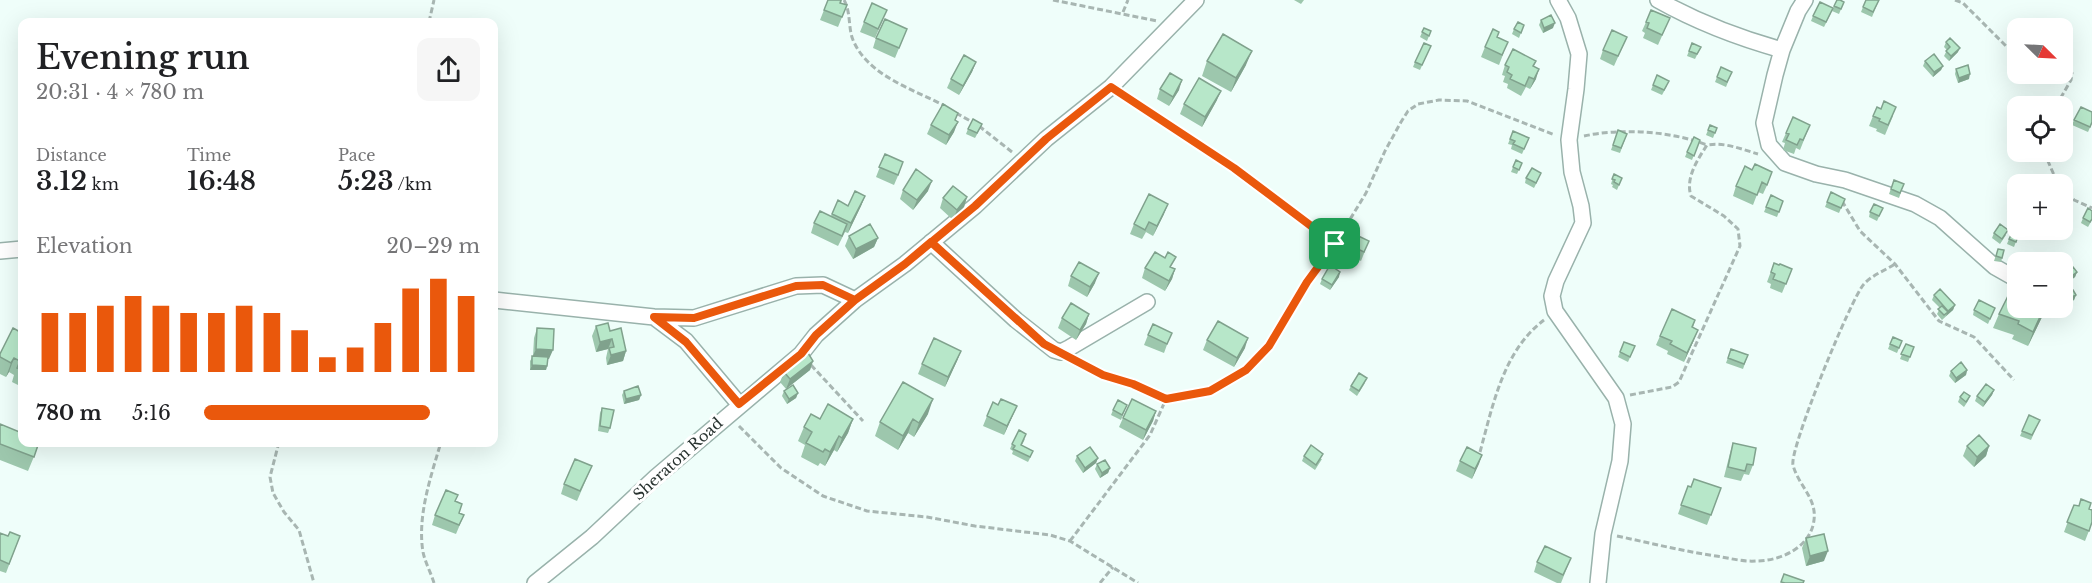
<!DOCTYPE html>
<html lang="en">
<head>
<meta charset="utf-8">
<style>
	:root { --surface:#fff; --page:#f6f6f6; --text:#202124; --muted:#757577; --accent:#ea580c }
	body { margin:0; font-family:"Libre Baskerville",serif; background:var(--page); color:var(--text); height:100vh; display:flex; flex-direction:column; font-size:22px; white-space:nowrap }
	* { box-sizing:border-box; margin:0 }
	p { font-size:20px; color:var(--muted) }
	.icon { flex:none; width:33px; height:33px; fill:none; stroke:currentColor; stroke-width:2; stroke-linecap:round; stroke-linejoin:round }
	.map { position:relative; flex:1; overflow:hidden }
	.side { position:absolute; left:18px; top:18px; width:480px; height:429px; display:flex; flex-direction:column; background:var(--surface); border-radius:12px; box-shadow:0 6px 24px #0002 }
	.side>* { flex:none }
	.needle { width:39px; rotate:114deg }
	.tools { position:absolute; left:2007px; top:18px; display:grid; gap:12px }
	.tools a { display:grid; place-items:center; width:66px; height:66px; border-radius:12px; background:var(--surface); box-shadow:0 6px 24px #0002; font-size:30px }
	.pin { position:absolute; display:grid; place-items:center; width:51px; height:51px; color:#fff; margin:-26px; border-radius:12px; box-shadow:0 3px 9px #0006 }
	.round { display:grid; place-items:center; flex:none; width:63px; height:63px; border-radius:12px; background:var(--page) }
	.overview { display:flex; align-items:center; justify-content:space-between; height:102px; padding:0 18px }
	h1 { font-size:33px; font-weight:600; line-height:45px }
	.metrics { display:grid; grid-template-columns:repeat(3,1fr); gap:9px; height:102px; padding:6px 18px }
	.metrics div { display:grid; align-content:center }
	.metrics b { font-size:26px; font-weight:600 }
	.metrics small { font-size:16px; font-weight:400 }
	.metrics p { font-size:16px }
	.chart { height:168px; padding:12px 18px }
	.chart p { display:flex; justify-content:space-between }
	.chart svg { width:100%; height:108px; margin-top:6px; stroke:var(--accent); stroke-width:6 }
	ul { padding:0 18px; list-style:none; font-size:20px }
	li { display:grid; grid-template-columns:96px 72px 1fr; align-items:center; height:45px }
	li i { height:15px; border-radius:8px; background:var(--accent) }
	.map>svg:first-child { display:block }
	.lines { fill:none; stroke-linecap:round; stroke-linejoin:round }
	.minor-casing { stroke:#99b2ab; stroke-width:18 }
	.path { stroke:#a8b6b2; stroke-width:3; stroke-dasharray:6 3; stroke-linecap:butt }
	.minor { stroke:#fff; stroke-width:15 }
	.wall { fill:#9dc7ad }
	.shaded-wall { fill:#80a28d }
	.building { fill:#b7e7c9; stroke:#80a28d; stroke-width:1.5 }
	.route-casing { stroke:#fff; stroke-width:12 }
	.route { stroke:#ea580c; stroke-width:8 }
	.labels { text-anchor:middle; stroke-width:6; stroke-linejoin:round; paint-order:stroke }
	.street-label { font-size:15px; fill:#293330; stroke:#fff }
</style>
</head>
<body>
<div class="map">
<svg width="2092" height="583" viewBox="0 0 2092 583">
	<rect width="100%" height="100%" fill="#effefa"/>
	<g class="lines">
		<defs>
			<path id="minor" d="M1558,0l10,18 11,36 -3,35 -7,51 3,32 9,34 2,17 -27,58 -4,15 3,15 61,87 7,26 -3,37 -17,73 -5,49
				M1658,0c39,22 81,38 124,50
				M1805,0l-7,11 -16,39 -7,25 -11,48 5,22 16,18 31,11 29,6 70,24 25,14 55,49 23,13
				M931,242l85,78 38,30 7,2 8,-4 78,-46
				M0,251l22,-2
				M494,300l160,17 40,1 102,-32 27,-1 32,15
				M654,317l32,24 53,63
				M535,583l57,-46 64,-60 145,-123 15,-19 39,-35 50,-36 70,-58 71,-67 65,-52 85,-87"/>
		</defs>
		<use href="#minor" class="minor-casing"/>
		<path class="path" d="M844,0c7,12 4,28 9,40 15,36 60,49 92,66
			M1053,0l104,21
			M1955,0l8,3 49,49 6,1
			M1123,12l5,-12
			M429,22l5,-22
			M1123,94l111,74 101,76
			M2056,106l15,-26 1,-7 -4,-5 -6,-2
			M956,113l18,10
			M979,126l33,26
			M1584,136c37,-8 87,-5 123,9
			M2044,152l10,23 8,9
			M2062,185l12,15 18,8
			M1842,201l18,30 35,33 44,57 35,16 40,43
			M1076,360l27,15 30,9 33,15 44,-8 36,-21 23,-24 38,-64 28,-38 31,-51 19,-42 16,-29 7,-11 10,-7 21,-4 28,1 88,34
			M811,365l52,56
			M1630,395l42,-8 7,-5 61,-136 -2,-17 -14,-13 -33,-20c-6,-18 7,-37 16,-51 18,-3 34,4 51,9
			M739,426l42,42 42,28 44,15 60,6 48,9 75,9 20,6 68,42
			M279,442l-9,35 3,16 11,19 15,18 15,53
			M1480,452c13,-47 23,-101 64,-132
			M1617,536c33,7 65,15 99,20 13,2 27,6 40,5 25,0 55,-14 58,-41 3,-22 -16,-35 -21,-55 -4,-15 58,-167 71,-181 8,-9 22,-14 31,-20
			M1070,541l80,-106 16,-36
			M434,583c-3,-10 -9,-21 -11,-31 -6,-36 8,-76 18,-110
			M1100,583l13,-16"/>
		<use href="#minor" class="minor"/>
	</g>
	<path class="wall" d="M828,0h14l-1,3 6,2 -9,22 -18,-7z
		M1294,0h10l-3,4z
		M1837,0l7,2 -5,12 -7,-3z
		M1879,0l-7,17 -11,-5 2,-5z
		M1831,13l-7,14 -13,-6 2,-5z
		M883,20l-8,18 -15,-6 4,-10z
		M1541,20l12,8 -10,5 -4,-8z
		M1646,22l20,5 -8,18 -15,-7 2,-5 -3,-2z
		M1524,25l-5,13 -7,-4 2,-5z
		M1424,28l5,8 -2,5 -7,-4z
		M907,29l-12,29 -22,-10 3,-10z
		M1497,37l7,15 -5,13 -18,-8 4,-10z
		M1627,37l-13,29 -14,-7 3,-9z
		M1946,42l12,10 -9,9 -5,-5 3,-6 -3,-3z
		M1692,43l7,8 -4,8 -8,-3z
		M1431,46l-11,24 -7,-3 2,-5z
		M1207,61l39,4 -15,27 -29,-16z
		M1536,61l-2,5 2,13 -6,10 -4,-2 -5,9 -14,-8 1,-4 -5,-2 2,-6 -3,-1 3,-10z
		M1925,61l18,5 -2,4 -8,7 -10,-11z
		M976,62l-4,10 -13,23 -12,-7 4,-9z
		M1956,69l13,10 -11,4 -3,-9z
		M1732,72l-6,15 -11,-5 2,-5z
		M1653,85l14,1 -5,9 -11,-5z
		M1160,89l19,1 -10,16 -12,-7z
		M1217,100l-15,27 -22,-13 4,-10z
		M2092,112v11l-4,9 -16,-7 2,-5z
		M1873,116h20l-8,19 -9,-4 1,-2 -8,-3z
		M956,121l-2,11 -8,13 -19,-11 4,-9z
		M1710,125l7,3 -4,10 -7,-3z
		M1810,125l-10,25 -4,-2 -2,6 -11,-4 2,-7 -3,-1 4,-9z
		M968,129h12l-5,9 -9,-4z
		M1618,130l9,4 -7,19 -9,-3z
		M1513,131l16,7 -7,16 -11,-5 1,-4 -4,-1z
		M1700,140l-8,20 -7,-3 2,-5z
		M885,154l15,17 -6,14 -18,-8z
		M1516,160l6,3 -5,11 -6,-2z
		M1614,174l8,4 -5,12 -5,-3 1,-2 -2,-1z
		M1526,178h13l-5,10 -9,-5z
		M1894,180l10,4 -5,14 -10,-4z
		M1769,181l-6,13 -5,-2 -5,13 -20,-9 3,-10z
		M903,190l25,1 -15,19 -13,-11z
		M1831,192l14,7 -6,14 -14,-6z
		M1771,195l12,6 -6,16 -13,-5z
		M865,196l-4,10 -13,27 -3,-1 -7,14 -27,-13 3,-10 17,-7 7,-16 10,6z
		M967,197l-3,10 -11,13 -13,-12 3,-10z
		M1883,208l-6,13 -8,-4 1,-5z
		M2092,211v9l-4,7 -7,-4 2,-5z
		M1164,214l-11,22 -7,-4 -4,7 -12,-5 4,-10z
		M1994,233l12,2 -6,9 -8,-6z
		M849,236l29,2 -4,9 -21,12 -8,-13z
		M2018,236l-4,11 -7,-3 2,-5z
		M1343,242l22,9 -4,10 -22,-10z
		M1998,249l4,9 -1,4 -7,-1z
		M1774,263l18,6 -10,24 -12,-5 1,-4 -4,-2z
		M1145,268h27l3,1 -3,10 -7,12 -23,-13z
		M2069,271l8,1 -2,5 -4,3 -4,-4z
		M1071,276l24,7 -8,14 -19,-11z
		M1339,277l-9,13 -10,-6 2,-5z
		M2069,292l7,3 -2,5 -4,2 -3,-5z
		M1934,295l21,10 -2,5 -11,10 -5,-6 3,-6 -8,-8z
		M1995,308l-7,16 -15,-9 1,-5z
		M2018,308h27l-3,9 -14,29 -16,-7 2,-4 -21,-7 6,-14z
		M1089,314l-3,10 -10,16 -18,-12 4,-10z
		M1695,320l-2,8 1,12 -10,22 -17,-8 1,-3 -12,-6 4,-9z
		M596,326l14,5 16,20 -3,10 -16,4 -1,-7 2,-9 -12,3 -4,-16z
		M537,328l12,31h-1l-1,7 -1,4h-16v-9l3,-5 1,-18z
		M22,333v54l-10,-5 2,-7 -5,-3 -3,5 -6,-3v-20z
		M1148,335l20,7 -4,11 -20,-8z
		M1207,340l38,8 -11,19 -31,-17z
		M1902,341l-5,12 -9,-4 2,-5z
		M1906,344l8,3 -6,15 -8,-3z
		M1635,346l-7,16 -10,-5 2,-5z
		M1731,349l17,6 -5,14 -17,-6z
		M961,351l-4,10 -12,26 -27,-13 4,-10z
		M813,361l-3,9 -24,19 -6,-7 4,-10z
		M1967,370l-1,5 -11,8 -6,-7 2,-5z
		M1365,383l-8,13 -8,-6 2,-4z
		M1994,390l-2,5 -9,12 -8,-6 2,-5z
		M624,391l17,4 -2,5 -15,4 -2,-9z
		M784,391l14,2 -2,5 -9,6 -5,-8z
		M1970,396l-2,5 -4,6 -6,-5 2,-5z
		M998,405l19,1 -13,29 -21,-9 4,-10z
		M602,408l8,20 -2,5 -10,-2 2,-18z
		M1113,410h12l-4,10 -10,-5z
		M1156,411l-3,10 -10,19 -24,-13 4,-9z
		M928,414l-14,23 -6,-4 -10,17 -23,-14 5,-14z
		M2029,415l9,9 -7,16 -11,-4z
		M820,419h33l-5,14 -11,19 -3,-2 -9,16 -5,-3 -2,3 -17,-9 4,-12 -7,-4 6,-14z
		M0,424l40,18 -12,29 -28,-11z
		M1025,439l-3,6 9,11 -3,6 -16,-8 1,-3 -3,-2 2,-5z
		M1733,443l20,22 -4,10 -5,-1 -3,7 -17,-4 6,-24z
		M1967,446h22l-3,10 -12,11 -11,-11z
		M1482,455l-10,24 -16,-8 4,-10z
		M1077,456l21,2 -2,5 -13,10 -8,-12z
		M1304,456l18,3 -7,11 -13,-9z
		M1097,464l13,4 -2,5 -8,5 -5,-9z
		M592,466l-15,35 -16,-7 3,-10z
		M1688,486l3,1 30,1 -14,37 -29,-11z
		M458,495l-3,6 4,12 5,2 -8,19 -24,-9 3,-10z
		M2074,505l18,18 -7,18 -21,-9z
		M0,533l8,3h12l-14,37 -6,-2z
		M1806,538l18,23 -18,5 -4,-18z
		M1571,558l-10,25h-4l-23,-11 3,-10z"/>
	<path class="shaded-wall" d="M1555,23l-2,5 -10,5 1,-5z
		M1960,48l-2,4 -9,9 2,-5z
		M1252,51l-6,14 -15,27 5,-14z
		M976,62l-4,10 -13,23 4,-9z
		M1943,66l-2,4 -8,7 1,-5z
		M1539,69l-3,10 -6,10 4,-10z
		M1970,74l-1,5 -11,4 1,-5z
		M1182,80l-3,10 -10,16 4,-9z
		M1221,91l-4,9 -15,27 3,-10z
		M958,122l-4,10 -8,13 3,-10z
		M932,181l-4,10 -15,19 4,-10z
		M865,196l-4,10 -13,27 3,-10z
		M967,197l-3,10 -11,13 4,-10z
		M1168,204l-4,10 -11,22 4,-10z
		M878,238l-4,9 -21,12 3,-10z
		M1175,269l-3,10 -7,12 4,-10z
		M1340,272l-1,5 -9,13 2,-5z
		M2077,272l-2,5 -4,3 2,-5z
		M1099,273l-4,10 -8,14 3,-10z
		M2076,295l-2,5 -4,2 2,-5z
		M1955,305l-2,5 -7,6 2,-5z
		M2044,308l-2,9 -14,29 5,-14z
		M1089,314l-3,10 -10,16 4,-10z
		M1698,330l-4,10 -10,22 3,-9z
		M1248,338l-3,10 -11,19 3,-9z
		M612,339l-4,10 -12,3 4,-10z
		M536,349l17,1 -4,9 -17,-1z
		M626,351l-3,10 -16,4 4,-10z
		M961,351l-4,10 -12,26 3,-10z
		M14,358l-5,14 -3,5 5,-14z
		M813,361l-3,9 -24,19 4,-10z
		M532,365l15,1 -1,4h-16z
		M1967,370l-1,5 -11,8 1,-5z
		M1994,390l-2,5 -9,12 2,-5z
		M798,393l-2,5 -9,6 2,-5z
		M641,395l-2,5 -15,4 2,-5z
		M933,399l-5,15 -14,23 5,-14z
		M1017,406l-4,9 -9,20 3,-9z
		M1156,411l-3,10 -10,19 3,-10z
		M853,419l-5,14 -11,19 5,-14z
		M913,419l-5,14 -10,17 5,-14z
		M839,436l-5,14 -9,16 5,-14z
		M1989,446l-3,10 -12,11 3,-10z
		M1482,455l-3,9 -7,15 3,-10z
		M1098,458l-2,5 -13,10 2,-5z
		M1110,468l-2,5 -8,5 2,-5z
		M1828,551l-4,10 -18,5 4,-10z"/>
	<path class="building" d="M828,0h13l-1,3 7,2 -5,12 -18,-7z
		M1837,0h3l4,2 -3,7 -7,-3z
		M1866,0h13l-6,12 -10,-5z
		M1820,2l13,6 -7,14 -13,-6z
		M872,3l15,7 -9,19 -14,-7z
		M1651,10l19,8 -8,17 -15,-7 2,-5 -3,-1z
		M1551,15l4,8 -11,5 -3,-8z
		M885,19l22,10 -8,19 -23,-10z
		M1518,22l6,3 -3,8 -7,-4z
		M1424,28l7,3 -2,5 -7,-4z
		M1493,29l6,3 -2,5 11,5 -6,13 -17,-8z
		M1612,30l15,7 -9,19 -15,-6z
		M1223,34l29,17 -16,27 -29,-17z
		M1950,38l10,10 -9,8 -5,-5 4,-4 -4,-5z
		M1424,43l7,3 -9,19 -7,-3z
		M1692,43l9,4 -4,7 -8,-3z
		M1513,49l23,12 -3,5 6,3 -5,10 -5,-2 -4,9 -15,-7 2,-4 -5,-3 2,-5 -4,-2z
		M1934,54l9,12 -9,6 -9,-11z
		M964,55l12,7 -13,24 -12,-7z
		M1968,65l2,9 -11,4 -3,-9z
		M1721,67l11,5 -5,10 -10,-5z
		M1170,73l12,7 -9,17 -13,-8z
		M1657,75l12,6 -5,9 -11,-5z
		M1199,78l22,13 -16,26 -21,-13z
		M1884,101l12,6 -8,18 -9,-4 1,-2 -7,-3 4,-9 4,2z
		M943,104l15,9 -3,7 3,2 -9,13 -18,-10z
		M2081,107l11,5v10l-2,5 -16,-7z
		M1793,117l17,8 -7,15 -3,-1 -3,6 -11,-5 3,-6 -3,-1z
		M973,119l9,5 -5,9 -9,-4z
		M1710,125l7,3 -2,5 -7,-3z
		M1618,130l9,4 -6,14 -8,-3z
		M1513,131l16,7 -5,11 -11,-5 2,-3 -5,-2z
		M1694,137l6,3 -6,16 -7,-4z
		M885,154l18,8 -5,13 -19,-8z
		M1516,160l6,3 -3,7 -6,-3z
		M1755,164l17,8 -5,13 -5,-3 -5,13 -21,-9 9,-20 7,4z
		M1532,168l9,5 -5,10 -10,-5z
		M916,169l16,12 -15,19 -14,-10z
		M1614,174l8,4 -3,7 -5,-3 1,-2 -3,-1z
		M1894,180l10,4 -4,9 -9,-4z
		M953,186l14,11 -10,13 -14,-12z
		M855,191l10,5 -14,27 -19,-9 6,-14 10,6z
		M1831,192l14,7 -4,9 -14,-6z
		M1149,194l19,10 -11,22 -8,-4 -4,8 -11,-6z
		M1771,195l12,6 -4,11 -13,-5z
		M1874,204l9,4 -4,8 -9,-4z
		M2088,208l4,3v8l-2,3 -7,-4z
		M820,211l27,13 -5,12 -28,-13z
		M870,224l8,14 -22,11 -7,-13z
		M2000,224l8,6 -6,9 -8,-6z
		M1348,231l21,10 -5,11 -21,-10z
		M2012,233l6,3 -2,6 -7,-3z
		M1998,249l6,1 -2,8 -6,-2z
		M1155,252l10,6 3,-6 8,5 -6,10 5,2 -6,12 -24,-13z
		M1079,262l20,11 -9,14 -19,-11z
		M1774,263l5,2 1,-1 12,5 -6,15 -13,-5 2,-5 -4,-2z
		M1330,265l10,7 -8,13 -10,-6z
		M2073,267l4,5 -4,3 -4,-4z
		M2013,286l5,2v20h4l-3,4 8,2 2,-6h15l-11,24 -15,-8 1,-3 -20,-7z
		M1940,289l15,16 -7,6 -14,-16z
		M2073,290l3,5 -4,2 -3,-5z
		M1979,300l16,8 -5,11 -16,-9z
		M1071,303l18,11 -9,16 -18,-12z
		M1942,306l6,6 -4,3 -6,-6z
		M1672,309l23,11 -3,7 6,3 -11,23 -17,-9 2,-3 -12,-5z
		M1218,321l30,17 -11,20 -30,-18z
		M608,323l2,8 11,-3 5,23 -15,4 -2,-7 5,-1 -2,-8 -12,3 -4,-16z
		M1153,324l19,9 -5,11 -19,-9z
		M13,328l9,5v37l-5,-2 3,-7 -6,-3 -3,5 -11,-6v-3z
		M537,328l17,1 -1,21 -17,-1z
		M1893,337l9,4 -3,7 -9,-4z
		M934,338l27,13 -13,26 -26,-13z
		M1624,342l11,4 -5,11 -10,-5z
		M1906,344l8,3 -4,10 -9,-3z
		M1731,349l17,6 -4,9 -16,-6z
		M808,353l5,8 -23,18 -6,-7z
		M532,356l16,1 -1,9 -15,-1z
		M1961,362l6,8 -11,8 -5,-7z
		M1359,373l8,5 -8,13 -8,-5z
		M903,382l30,17 -14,24 -6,-4 -10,17 -23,-14z
		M1986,384l8,6 -9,12 -8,-6z
		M793,385l5,8 -9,6 -5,-8z
		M638,386l3,9 -15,4 -2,-8z
		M494,389l3,2 -3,7z
		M1964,392l6,4 -4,6 -6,-5z
		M1001,399l16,7 -10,20 -20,-10 6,-14 5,3z
		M1132,399l24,12 -10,19 -23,-12z
		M1118,400l9,5 -5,10 -9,-5z
		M828,404l25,15 -11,19 -3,-2 -9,16 -5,-3 -2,3 -17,-9 6,-11 -8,-5 7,-13 9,5z
		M602,408l12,2 -4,18 -10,-2z
		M2029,415l11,5 -8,15 -10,-4z
		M0,424l22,9v9h17l-5,15 -34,-13z
		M1019,430l7,4 -5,11 12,6 -3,6 -17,-8 2,-3 -3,-2z
		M1979,435l10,11 -12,11 -10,-11z
		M1733,443l23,5 -3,17 -6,-1 -2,7 -17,-4z
		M1311,445l12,9 -7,11 -12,-9z
		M1090,447l8,11 -13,10 -8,-12z
		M1467,447l15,8 -7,14 -15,-8z
		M575,459l17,7 -12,25 -16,-7z
		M1105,460l5,8 -8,5 -5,-9z
		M1694,479l27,9 -10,27 -30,-10 7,-19 3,1z
		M446,490l12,5 -3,6 7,3 -3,9 5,2 -5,10 -24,-10z
		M2081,499l10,4 -2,6 3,1v12l-3,9 -22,-9 7,-17 5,1z
		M10,532l10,4 -11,28 -9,-4v-27l8,3z
		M1824,534l4,17 -18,5 -4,-18z
		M1545,546l26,12 -8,17 -26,-13z
		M1784,574l20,7 -1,2h-18l-4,-1z"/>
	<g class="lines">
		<defs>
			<path id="route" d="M1335,244l-101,-76 -123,-81 -65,52 -71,67 -70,58 -50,36 -32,-15 -27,1 -102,32 -40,-1 32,25 53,62 62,-50 15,-19 39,-35 50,-36 26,-22 113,102 59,31 30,9 33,15 44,-8 36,-21 23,-24 38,-64 28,-38"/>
		</defs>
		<use href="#route" class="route-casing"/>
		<use href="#route" class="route"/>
	</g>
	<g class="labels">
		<g class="street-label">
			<text transform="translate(678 459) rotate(-42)" y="5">Sheraton Road</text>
		</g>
	</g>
</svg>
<div class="tools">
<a><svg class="needle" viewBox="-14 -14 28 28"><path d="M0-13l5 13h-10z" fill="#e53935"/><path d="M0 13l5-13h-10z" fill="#757577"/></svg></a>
<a><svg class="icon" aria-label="locate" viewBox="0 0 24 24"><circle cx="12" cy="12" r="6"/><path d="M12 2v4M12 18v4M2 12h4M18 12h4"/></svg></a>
<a>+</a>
<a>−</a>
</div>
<div class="pin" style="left:1335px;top:244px;background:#1e9e55"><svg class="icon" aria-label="arrive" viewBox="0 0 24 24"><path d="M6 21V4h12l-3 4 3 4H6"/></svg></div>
<section class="side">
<div class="overview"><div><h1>Evening run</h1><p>20:31 · 4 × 780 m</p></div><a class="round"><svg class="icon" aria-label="share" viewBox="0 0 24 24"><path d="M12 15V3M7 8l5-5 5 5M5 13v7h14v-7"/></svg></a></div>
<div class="metrics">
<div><p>Distance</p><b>3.12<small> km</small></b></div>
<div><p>Time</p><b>16:48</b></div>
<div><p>Pace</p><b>5:23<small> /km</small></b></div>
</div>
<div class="chart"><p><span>Elevation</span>20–29 m</p>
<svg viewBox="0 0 160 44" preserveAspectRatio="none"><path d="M5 44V20M15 44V20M25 44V17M35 44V13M45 44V17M55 44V20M65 44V20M75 44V17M85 44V20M95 44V27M105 44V38M115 44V34M125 44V24M135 44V10M145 44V6M155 44V13"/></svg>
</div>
<ul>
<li><b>780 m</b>5:16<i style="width:82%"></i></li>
</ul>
</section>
</div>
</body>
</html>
